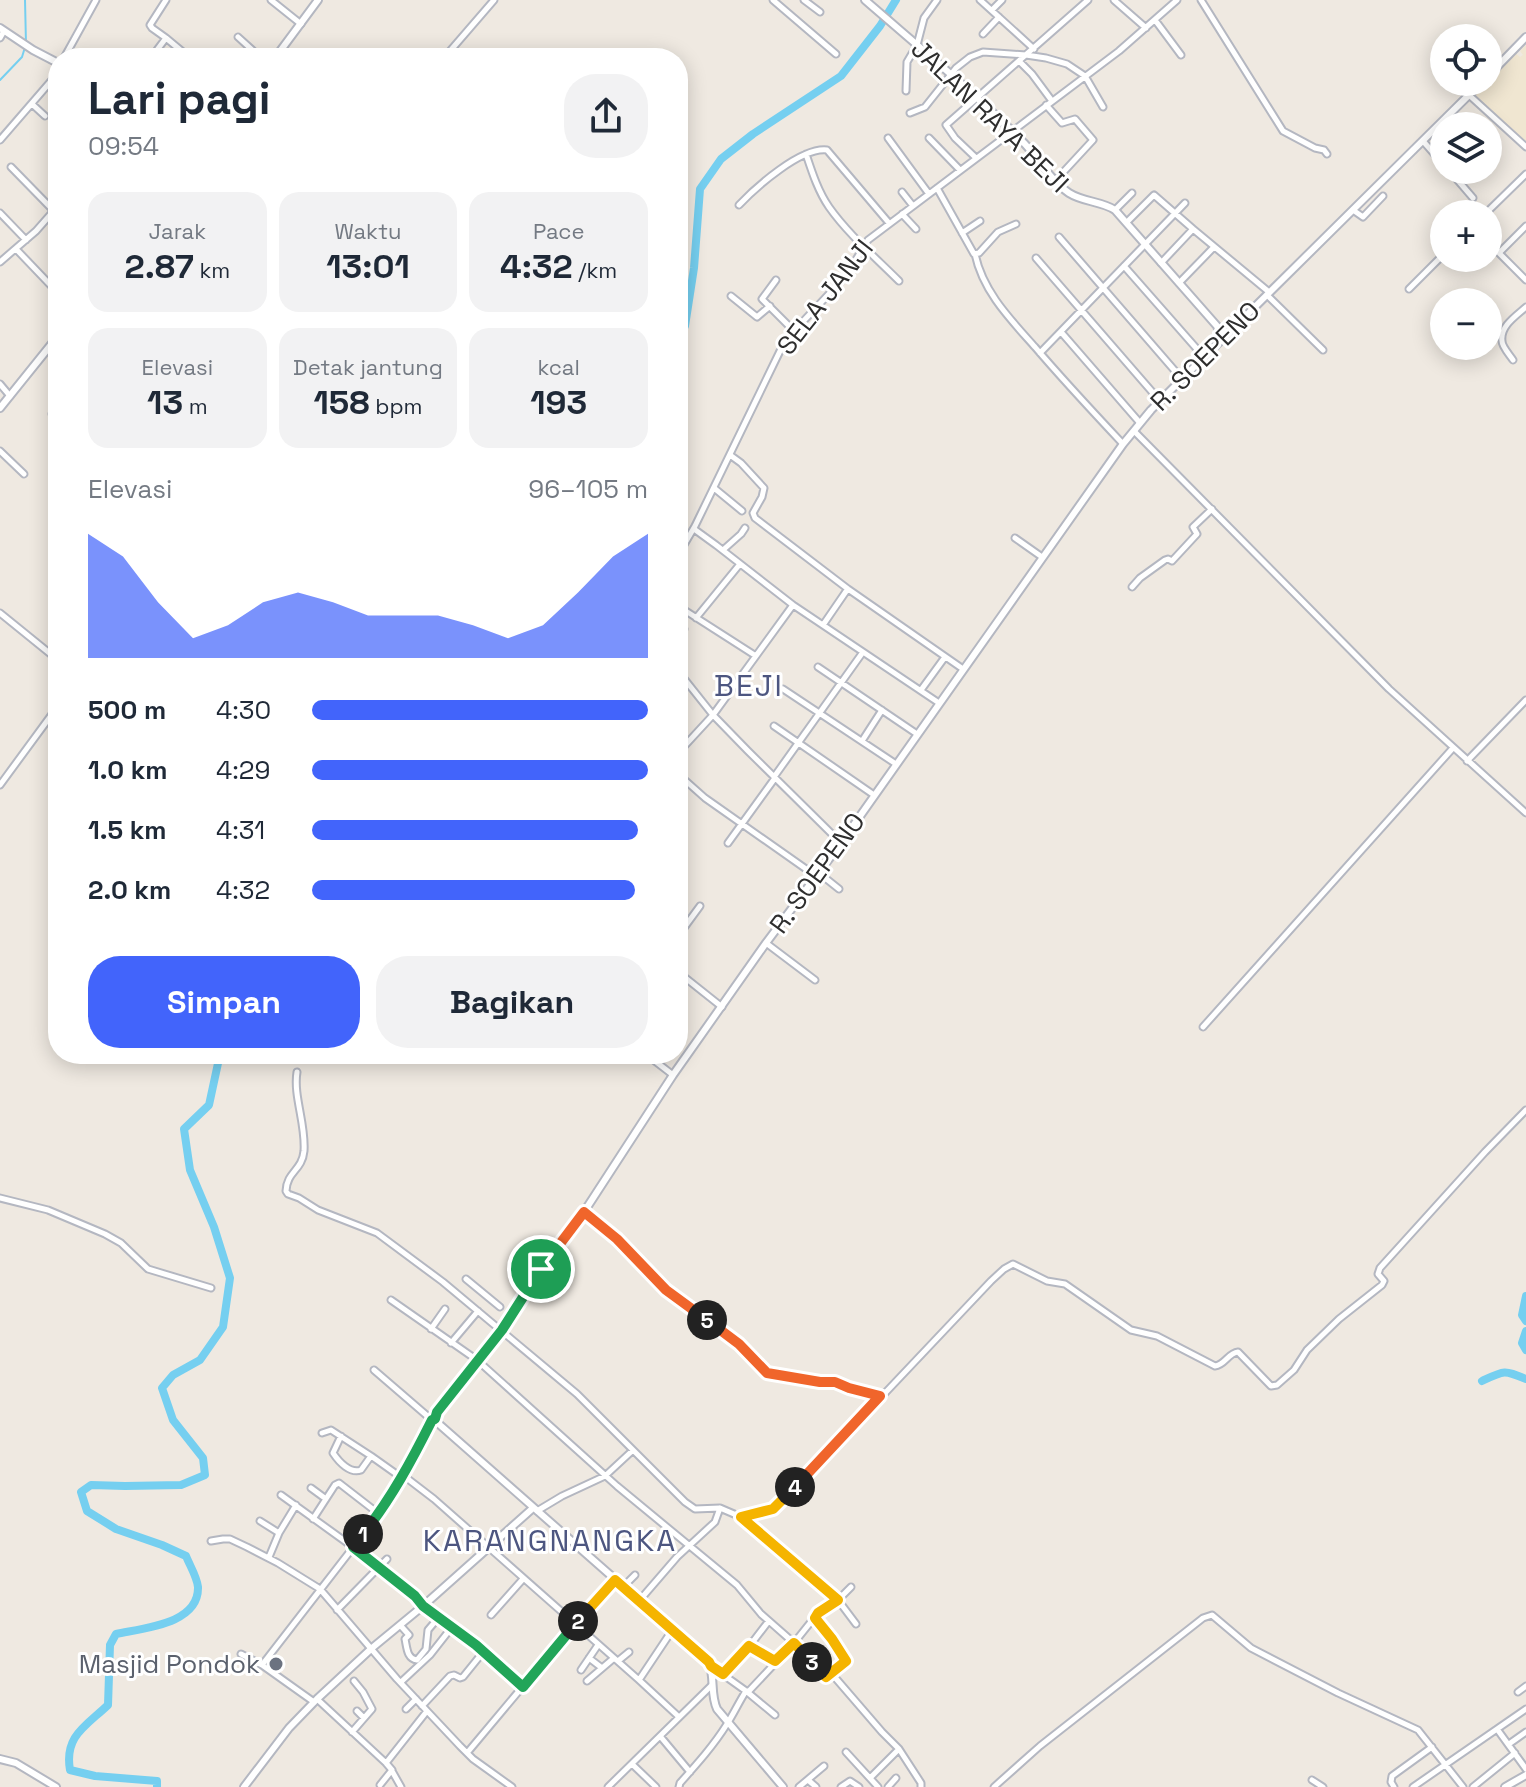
<!DOCTYPE html>
<html lang="id">
<head>
<meta charset="utf-8">
<style>
	:root { --surface:#fff; --page:#f2f2f3; --text:#1f2937; --muted:#747a83; --accent:#4264fb }
	body { margin:0; font-family:"Space Grotesk",sans-serif; background:var(--page); color:var(--text); height:100vh; display:flex; flex-direction:column; font-size:30px; white-space:nowrap }
	* { box-sizing:border-box; margin:0 }
	p { font-size:26px; color:var(--muted) }
	.icon { flex:none; width:44px; height:44px; fill:none; stroke:currentColor; stroke-width:2; stroke-linecap:round; stroke-linejoin:round }
	.map { position:relative; flex:1; overflow:hidden }
	.sheet { position:absolute; left:48px; top:48px; width:640px; height:1016px; display:flex; flex-direction:column; background:var(--surface); border-radius:32px; box-shadow:0 4px 20px #0003 }
	.sheet>* { flex:none }
	.fabs { position:absolute; left:1430px; top:24px; display:grid; gap:16px }
	.fabs a { display:grid; place-items:center; width:72px; height:72px; border-radius:50%; background:var(--surface); box-shadow:0 4px 20px #0003; font-size:40px }
	.pin { position:absolute; display:grid; place-items:center; width:68px; height:68px; color:#fff; margin:-34px; border:4px solid #fff; border-radius:50%; box-shadow:0 2px 8px #0007 }
	.km { position:absolute; width:40px; height:40px; margin:-20px; border-radius:50%; background:#222; color:#fff; font-size:22px; line-height:40px; text-align:center }
	.round { display:grid; place-items:center; flex:none; width:84px; height:84px; border-radius:32px; background:var(--page) }
	.summary { display:flex; align-items:center; justify-content:space-between; height:136px; padding:0 40px }
	h1 { font-size:44px; font-weight:700; line-height:60px }
	.figures { display:grid; grid-template-columns:repeat(3,1fr); gap:12px; height:136px; padding:8px 40px }
	.figures div { display:grid; align-content:center; border-radius:20px; background:var(--page); text-align:center }
	.figures b { font-size:34px; font-weight:700 }
	.figures small { font-size:22px; font-weight:400 }
	.figures p { font-size:22px }
	.chart { height:224px; padding:16px 40px }
	.chart p { display:flex; justify-content:space-between }
	.chart svg { width:100%; height:144px; margin-top:8px; fill:var(--accent); opacity:.7 }
	.primary-button { display:flex; gap:16px; margin-top:auto; padding:16px 40px }
	.primary-button a { flex:1; height:92px; border-radius:32px; background:var(--accent); color:#fff; font-size:32px; font-weight:700; line-height:92px; text-align:center }
	.primary-button a+a { background:var(--page); color:var(--text) }
	ul { padding:0 40px; list-style:none; font-size:26px }
	li { display:grid; grid-template-columns:128px 96px 1fr; align-items:center; height:60px }
	li i { height:20px; border-radius:10px; background:var(--accent) }
	.map>svg:first-child { display:block }
	.education { fill:#f0e6d1 }
	.lines { fill:none; stroke-linecap:round; stroke-linejoin:round }
	.stream { stroke:#75cff0; stroke-width:2 }
	.river { stroke:#75cff0; stroke-width:8 }
	.minor-casing { stroke:#b4b7c1; stroke-width:9 }
	.tertiary-casing { stroke:#b4b7c1; stroke-width:10 }
	.minor { stroke:#fff; stroke-width:5 }
	.tertiary { stroke:#fff; stroke-width:6 }
	.split-1-casing { stroke:#fff; stroke-width:16 }
	.split-2-casing { stroke:#fff; stroke-width:16 }
	.split-3-casing { stroke:#fff; stroke-width:16 }
	.split-4-casing { stroke:#fff; stroke-width:16 }
	.split-5-casing { stroke:#fff; stroke-width:16 }
	.split-6-casing { stroke:#fff; stroke-width:16 }
	.split-1 { stroke:#22a559; stroke-width:10 }
	.split-2 { stroke:#22a559; stroke-width:10 }
	.split-3 { stroke:#f5b400; stroke-width:10 }
	.split-4 { stroke:#f5b400; stroke-width:10 }
	.split-5 { stroke:#f0652b; stroke-width:10 }
	.split-6 { stroke:#f0652b; stroke-width:10 }
	.worship-dot { fill:#6b7280; stroke:#fff; stroke-width:3 }
	.labels { text-anchor:middle; stroke-width:6; stroke-linejoin:round; paint-order:stroke }
	.street-label { font-size:26px; fill:#2e2e2e; stroke:#fff }
	.worship-label { font-size:26px; fill:#5b616d; stroke:#fff; text-anchor:end }
	.quarter-label { font-size:30px; letter-spacing:2px; fill:#4d5680; stroke:#fff }
</style>
</head>
<body>
<div class="map">
<svg width="1526" height="1787" viewBox="0 0 1526 1787">
	<rect width="100%" height="100%" fill="#efe9e1"/>
	<path class="education" d="M1526,45v100l-53,-50 13,-13h2v-2l27,-27 5,4 3,-2 -3,-4z"/>
	<g class="lines">
		<path class="stream" d="M0,80l22,-23 4,-13 -1,-44"/>
		<path class="river" d="M678,340l7,-14 9,-58 6,-79 21,-30 32,-25 88,-58 39,-50 16,-26
			M1526,1296l-4,19 4,6
			M1526,1331l-4,12 4,7
			M1482,1381c23,-11 22,-11 44,-2
			M157,1787v-6l-62,-5 -25,-6c-6,-34 16,-44 38,-65l2,-60 6,-11c28,-6 83,-10 82,-47 -1,-10 -8,-21 -12,-31l-24,-11 -46,-16 -29,-18 -6,-19 10,-7 34,1 56,-1 24,-10 -2,-17 -30,-38 -11,-32 11,-13 27,-15 23,-33 7,-49 -16,-51 -24,-57 -6,-41 25,-24 11,-51"/>
		<defs>
			<path id="minor" d="M271,0l30,24
				M773,0l63,54
				M804,0l16,12
				M980,0l54,49
				M1114,0l32,28
				M1201,0l82,131 32,17 9,2 3,4
				M992,10l10,-10
				M1155,20l26,35
				M983,34l16,-17
				M238,37l23,21
				M0,38l4,-7
				M166,38l24,20
				M64,58l32,-58
				M151,58l15,-20 -14,-10 -2,-3 16,-25
				M444,58l50,-58
				M1020,62l12,12 20,27
				M906,91l1,-29 10,-17 7,-27 13,-18
				M1469,95l57,52
				M32,104l13,12
				M1046,105l16,18 13,-4 18,21 -37,40
				M910,113l15,-6 31,-39 14,-11 13,-5 43,3 20,3 21,6 18,12 18,31
				M888,138l41,56
				M929,138l31,32
				M0,140l58,-67
				M1423,141l21,24
				M806,154c6,18 12,37 23,53 19,27 46,50 70,74
				M976,158l-21,-20 -9,-13 142,-125
				M11,167l43,44
				M1449,170l24,28
				M937,188l37,66 5,-1 19,-21 18,-8
				M902,192l11,14
				M739,205c17,-18 62,-58 88,-55l62,73
				M1115,210l17,-17
				M1353,210l10,7 20,-21
				M0,213l26,27
				M902,214l14,15
				M1485,214l41,-40
				M1127,222l27,-27 39,34 76,63
				M962,233l18,-12
				M1059,237l123,142
				M1488,242l11,11 27,-27
				M16,249l42,44
				M1499,253l27,27
				M975,254c8,38 36,66 60,93 28,33 58,65 88,97
				M1036,258l124,143
				M0,262l36,-31 22,-25
				M1161,263l32,-34
				M1124,266l80,91
				M776,280l-14,19 32,32
				M1179,283l35,-36
				M1409,289l35,-35
				M1267,295l56,55
				M731,296l26,21 13,-11
				M1061,332l79,91
				M1040,353l145,-150
				M1513,360c-3,-5 -11,-13 -11,-19 -2,-15 14,-25 24,-34
				M0,384l10,12
				M52,414l6,7
				M1134,431l255,258 137,124
				M57,436l1,-1
				M0,451l24,23
				M730,455l11,8 23,25 -2,9 -9,16 2,5 93,71 115,80
				M714,488l28,23
				M694,529l22,16 77,60 146,98
				M1015,538l27,19
				M723,550l18,-16 4,-6
				M678,555l17,-29 85,-175 14,-20 52,-55 22,-36 251,-189 58,-51
				M1132,587l8,-9 25,-18 3,-1 4,2 25,-27 -4,-7 19,-18
				M678,606l78,50
				M0,613l58,47
				M696,618l44,-54
				M823,625l24,-35
				M678,637l6,-8
				M818,667l99,67
				M678,671l35,44 35,36 93,92
				M783,689l113,75
				M921,690l24,-33
				M774,726l100,69
				M862,741l20,-31
				M678,753l35,-38 80,-110
				M1467,761l59,-61
				M678,774l27,24 111,78
				M774,777l89,-125
				M0,785l58,-79
				M728,843l47,-65
				M819,873l20,16
				M678,936l22,-30
				M766,943l49,37
				M678,972l44,35
				M1203,1027l250,-279
				M651,1058l22,17
				M297,1072c-4,24 9,52 7,79 -2,20 -17,20 -18,40l2,3 11,4 19,12 59,23 66,49 134,112 108,108 10,7 25,-1 21,9 97,83 18,24
				M0,1198l48,12 57,24 16,9 27,26 63,19
				M584,1212l33,27 49,51 73,54 28,29 53,9h15l14,6 30,8
				M466,1279l34,28
				M391,1300l86,60 140,126 120,99 24,29 33,29 32,34 6,-3 15,-14 -23,-32 -9,-10
				M431,1329l14,-20
				M451,1343l27,-32
				M374,1370l58,50 2,-1
				M322,1433l9,-3 40,26 31,22
				M341,1436l-8,17c6,9 17,21 28,17l10,-14
				M404,1476l30,23 205,181
				M311,1488l15,11
				M281,1495l72,52 62,49 8,10 53,39 47,42
				M537,1511l25,-15 43,-20 27,-25
				M741,1517l32,-8 9,-7 209,-221 13,-12 9,-5 34,17 18,3 66,46 26,6 58,30c10,-1 13,-13 23,-14l33,34 6,-1 17,-15 13,-20 32,-31 43,-34 2,-4 -6,-7 2,-6 105,-116 41,-42
				M313,1519l22,-34 4,-2 40,31
				M260,1521l19,12
				M211,1541l12,-2h7l17,8 31,16 42,26 77,90 63,67 13,13 39,28
				M269,1557l10,-24 17,-28
				M623,1587l12,-12
				M639,1601l38,-44 38,-35 5,-14
				M337,1610l50,-51
				M491,1615l32,-36
				M400,1625l9,10 -4,4c2,9 2,20 12,21l9,-11 2,-19 11,-13
				M673,1629l-34,51 40,37
				M749,1646l26,15
				M241,1654l21,11
				M589,1658l13,10
				M618,1661l11,-9
				M711,1666l35,25h3l45,-48 24,-30 20,-13 13,-13
				M581,1670l17,-25
				M723,1674l22,-22 23,-30
				M832,1674l50,58 17,17 22,34v4
				M587,1681l27,-23
				M401,1682l29,-27 22,-28
				M1518,1692l8,-6
				M317,1699l69,64 6,7 -12,15
				M314,1702l-52,-37 117,-151 25,-38 28,-56
				M422,1706l28,-30 4,-1 6,3 3,-1 21,-26
				M406,1709l10,-10
				M357,1711l7,7
				M1497,1729l29,40
				M352,1732l20,-23 -9,-17 -9,-11
				M660,1736l30,36
				M1509,1744l17,-12
				M846,1752l32,35
				M467,1753l108,-129 40,-44
				M386,1763l41,-52
				M632,1764l24,23
				M392,1771l9,16
				M870,1778l29,-29
				M808,1780l8,7
				M1312,1780l11,7
				M608,1787l104,-102
				M679,1787l1,-4c17,-19 34,-38 47,-59 7,-11 12,-22 19,-33l29,24
				M799,1787l25,-21
				M841,1787l9,-6 9,6
				M888,1787l8,-9
				M994,1787l46,-41 163,-128 9,-3 39,33 87,45 80,37 45,57
				M1394,1787l-3,-5 1,-6 40,-29
				M1413,1787l113,-78
				M1473,1787l42,-34"/>
			<path id="tertiary" d="M865,0c54,47 109,92 159,143 15,16 27,38 45,50 14,9 32,8 46,17l102,116 3,9 -1,7
				M0,28l33,22 25,13
				M275,58l43,-58
				M1488,76l38,-39
				M0,408l58,-72
				M0,1759l16,4 40,24
				M244,1787l45,-59 28,-29 55,-51 51,-42 110,-98
				M783,1787l-66,-78c-7,-15 -2,-31 -8,-47l-269,-237 -5,-6 2,-7 65,-82 39,-61 43,-57 89,-137 93,-132 75,-100 282,-399 28,-34 31,-31 300,-297
				M1505,1787l21,-12"/>
		</defs>
		<use href="#minor" class="minor-casing"/>
		<use href="#tertiary" class="tertiary-casing"/>
		<use href="#minor" class="minor"/>
		<use href="#tertiary" class="tertiary"/>
	</g>
	<g class="lines">
		<defs>
			<path id="split-1" d="M363,1534c28,-35 49,-74 69,-114l3,-1 2,-7 65,-82 39,-61"/>
			<path id="split-2" d="M363,1534l-10,13 62,49 8,10 53,39 47,42 55,-66"/>
			<path id="split-3" d="M578,1621l37,-41 94,82 2,4 12,8 26,-28 26,15 19,-18 18,19"/>
			<path id="split-4" d="M795,1487l-22,22 -32,8 97,83 -20,13 -3,5 17,21 14,22 -20,16 -14,-15"/>
			<path id="split-5" d="M707,1320l32,24 28,29 53,9h15l14,6 31,8 -85,91"/>
			<path id="split-6" d="M541,1269l43,-57 33,27 49,51 41,30"/>
		</defs>
		<use href="#split-1" class="split-1-casing"/>
		<use href="#split-2" class="split-2-casing"/>
		<use href="#split-3" class="split-3-casing"/>
		<use href="#split-4" class="split-4-casing"/>
		<use href="#split-5" class="split-5-casing"/>
		<use href="#split-6" class="split-6-casing"/>
		<use href="#split-1" class="split-1"/>
		<use href="#split-2" class="split-2"/>
		<use href="#split-3" class="split-3"/>
		<use href="#split-4" class="split-4"/>
		<use href="#split-5" class="split-5"/>
		<use href="#split-6" class="split-6"/>
	</g>
	<circle class="worship-dot" cx="276" cy="1664" r="8"/>
	<g class="labels">
		<g class="street-label">
			<text transform="translate(990 116) rotate(44)" y="9">JALAN RAYA BEJI</text>
			<text transform="translate(825 297) rotate(-52)" y="9">SELA JANJI</text>
			<text transform="translate(1205 356) rotate(-45)" y="9">R. SOEPENO</text>
			<text transform="translate(817 873) rotate(-54)" y="9">R. SOEPENO</text>
		</g>
		<g class="worship-label">
			<text x="260" y="1673">Masjid Pondok</text>
		</g>
		<g class="quarter-label">
			<text x="749" y="696">BEJI</text>
			<text x="550" y="1551">KARANGNANGKA</text>
		</g>
	</g>
</svg>
<div class="fabs">
<a><svg class="icon" aria-label="locate" viewBox="0 0 24 24"><circle cx="12" cy="12" r="6"/><path d="M12 2v4M12 18v4M2 12h4M18 12h4"/></svg></a>
<a><svg class="icon" aria-label="layers" viewBox="0 0 24 24"><path d="M12 4l9 5-9 5-9-5zM3 14l9 5 9-5"/></svg></a>
<a>+</a>
<a>−</a>
</div>
<div class="pin" style="left:541px;top:1269px;background:#1e9e55"><svg class="icon" aria-label="arrive" viewBox="0 0 24 24"><path d="M6 21V4h12l-3 4 3 4H6"/></svg></div>
<b class="km" style="left:363px;top:1534px">1</b>
<b class="km" style="left:578px;top:1621px">2</b>
<b class="km" style="left:812px;top:1662px">3</b>
<b class="km" style="left:795px;top:1487px">4</b>
<b class="km" style="left:707px;top:1320px">5</b>
<section class="sheet">
<div class="summary"><div><h1>Lari pagi</h1><p>09:54</p></div><a class="round"><svg class="icon" aria-label="share" viewBox="0 0 24 24"><path d="M12 15V3M7 8l5-5 5 5M5 13v7h14v-7"/></svg></a></div>
<div class="figures">
<div><p>Jarak</p><b>2.87<small> km</small></b></div>
<div><p>Waktu</p><b>13:01</b></div>
<div><p>Pace</p><b>4:32<small> /km</small></b></div>
</div>
<div class="figures">
<div><p>Elevasi</p><b>13<small> m</small></b></div>
<div><p>Detak jantung</p><b>158<small> bpm</small></b></div>
<div><p>kcal</p><b>193</b></div>
</div>
<div class="chart"><p><span>Elevasi</span>96–105 m</p>
<svg viewBox="0 0 160 44" preserveAspectRatio="none"><path d="M0 44V6L10 13L20 27L30 38L40 34L50 27L60 24L70 27L80 31L90 31L100 31L110 34L120 38L130 34L140 24L150 13L160 6V44z"/></svg>
</div>
<ul>
<li><b>500 m</b>4:30<i style="width:100%"></i></li>
<li><b>1.0 km</b>4:29<i style="width:100%"></i></li>
<li><b>1.5 km</b>4:31<i style="width:97%"></i></li>
<li><b>2.0 km</b>4:32<i style="width:96%"></i></li>
</ul>
<div class="primary-button"><a>Simpan</a><a>Bagikan</a></div>
</section>
</div>
</body>
</html>
